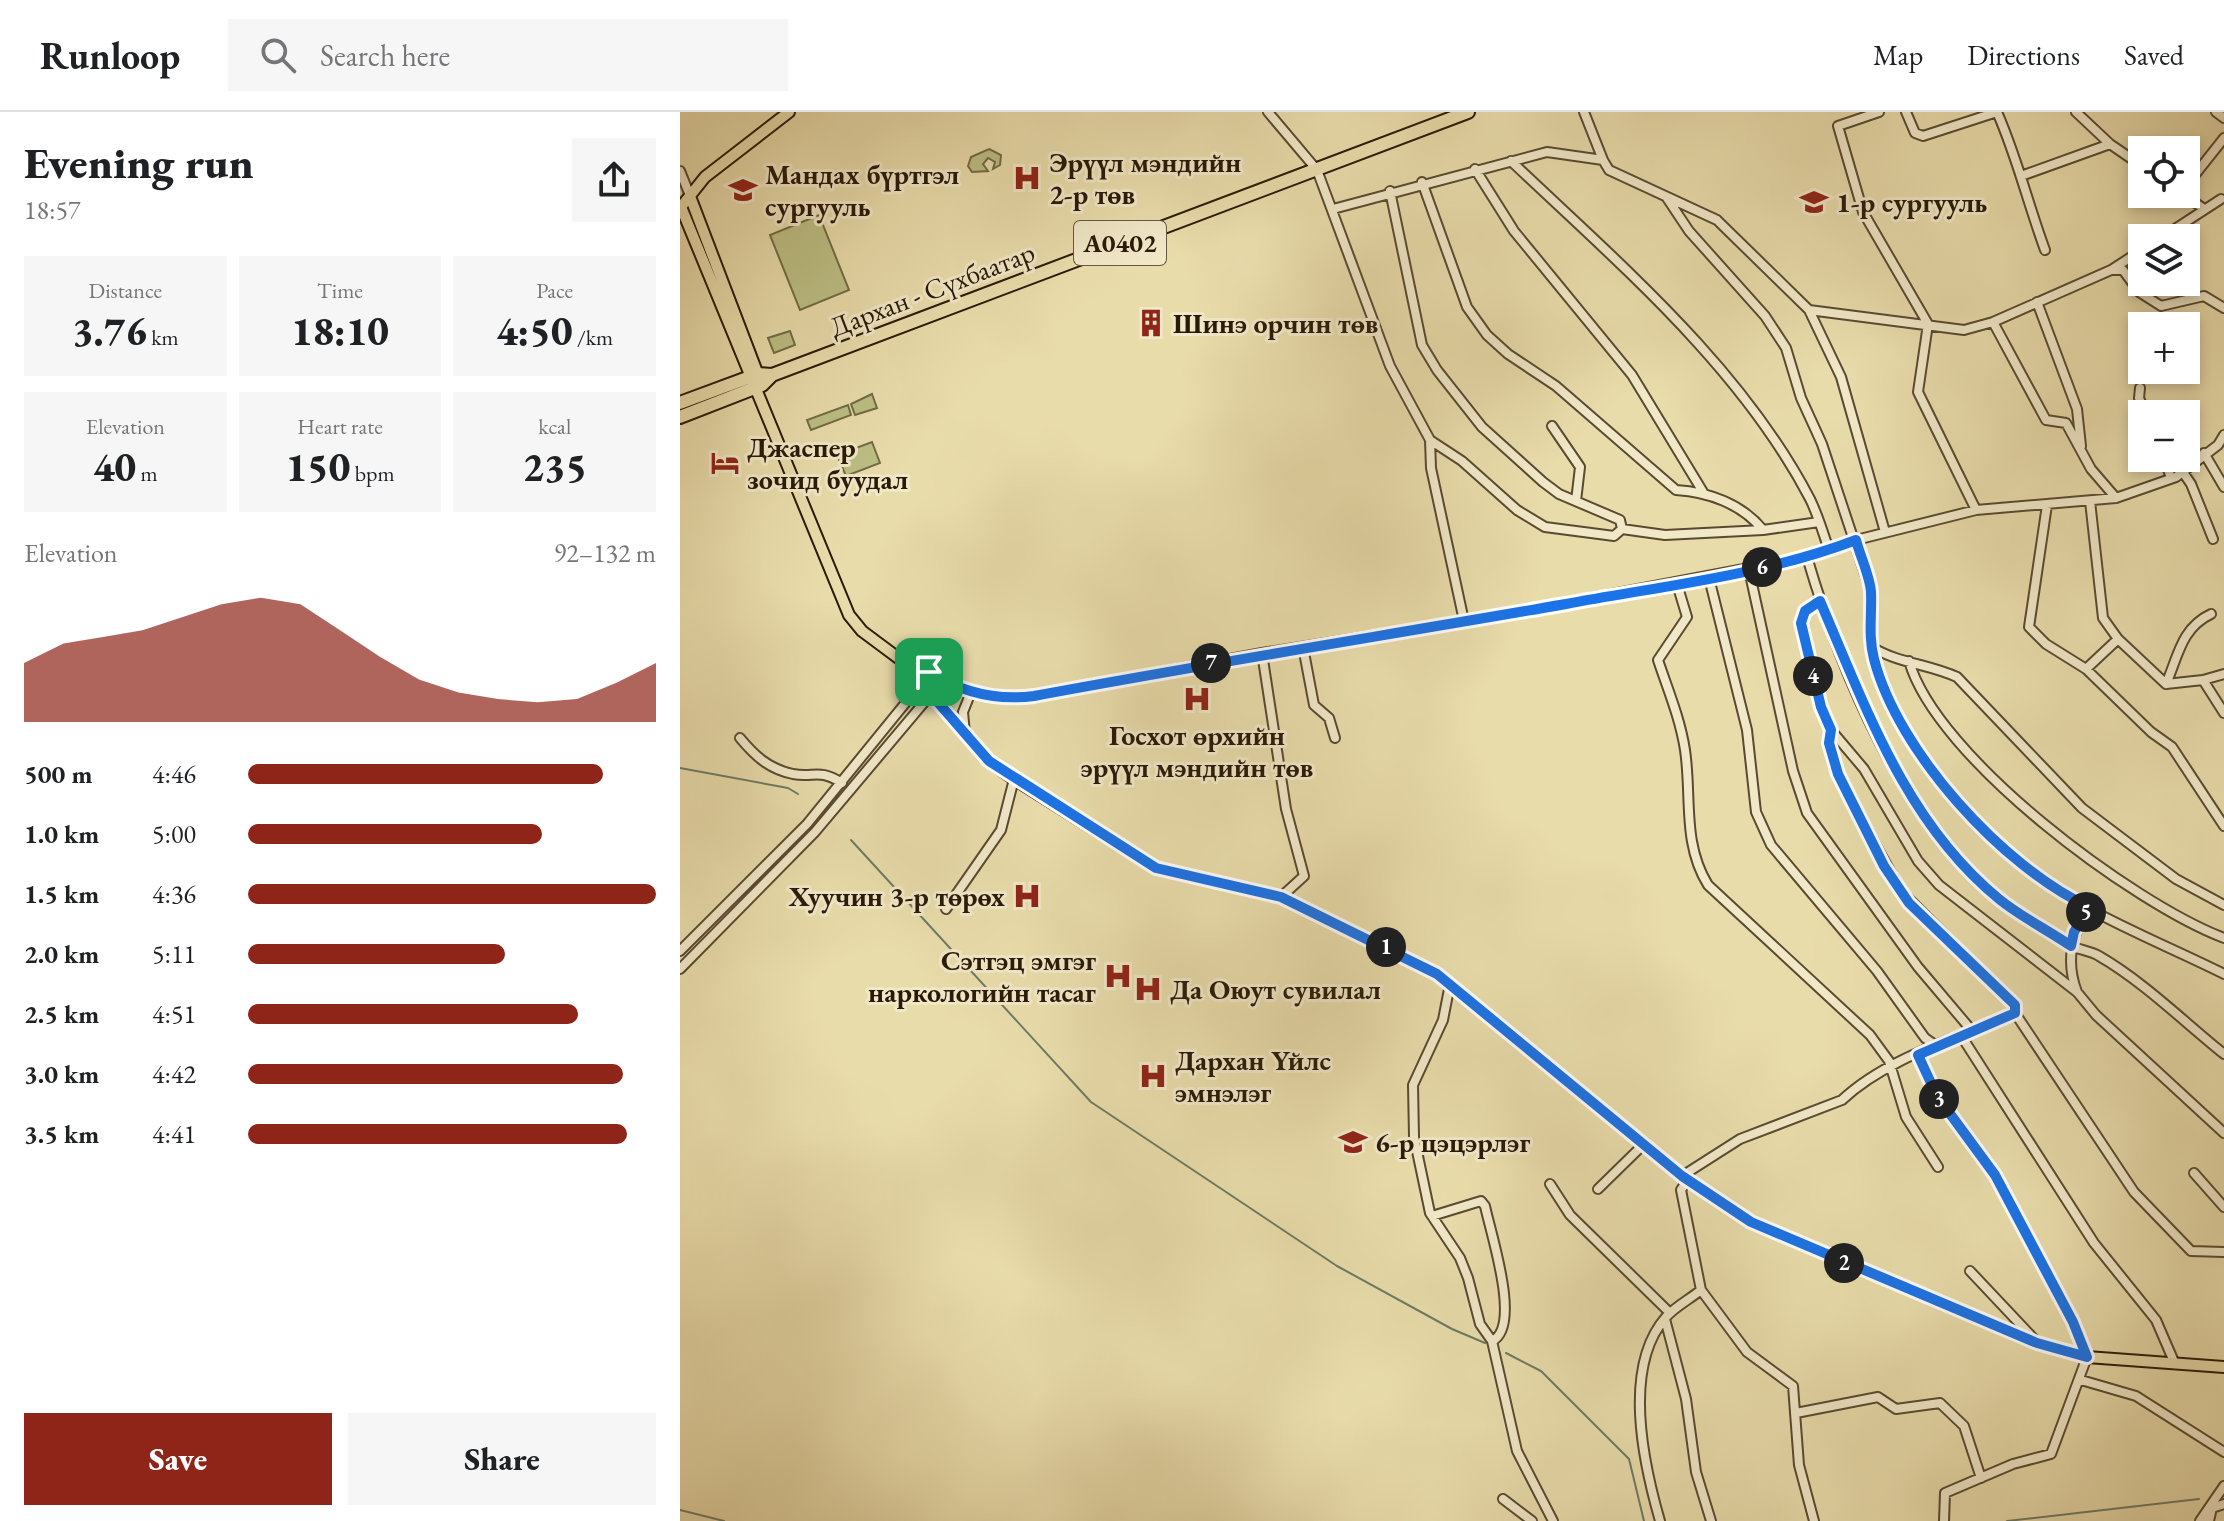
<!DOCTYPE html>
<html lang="en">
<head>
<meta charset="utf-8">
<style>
	:root { --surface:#fff; --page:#f6f6f6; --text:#202124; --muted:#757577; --line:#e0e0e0; --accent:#8f2418 }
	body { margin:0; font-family:"EB Garamond",serif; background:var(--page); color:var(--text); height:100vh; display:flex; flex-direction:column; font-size:30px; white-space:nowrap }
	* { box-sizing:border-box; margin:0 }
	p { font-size:26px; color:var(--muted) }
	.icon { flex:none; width:44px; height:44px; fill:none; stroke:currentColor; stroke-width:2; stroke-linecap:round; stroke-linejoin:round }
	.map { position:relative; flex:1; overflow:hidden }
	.panel { display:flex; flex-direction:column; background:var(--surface); width:680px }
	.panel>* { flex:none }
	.tools { position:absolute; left:1448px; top:24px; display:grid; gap:16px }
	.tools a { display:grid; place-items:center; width:72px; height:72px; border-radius:0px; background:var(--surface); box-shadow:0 4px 12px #0003; font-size:40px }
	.pin { position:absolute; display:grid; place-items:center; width:68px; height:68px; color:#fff; margin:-34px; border-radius:16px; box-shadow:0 4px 12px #0006 }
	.km { position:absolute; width:40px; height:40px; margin:-20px; border-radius:50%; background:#222; color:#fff; font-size:22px; line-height:40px; text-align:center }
	.round { display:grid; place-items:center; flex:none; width:84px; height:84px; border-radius:0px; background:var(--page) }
	.overview { display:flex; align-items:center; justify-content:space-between; height:136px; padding:0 24px }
	h1 { font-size:44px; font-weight:800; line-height:60px }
	.stats { display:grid; grid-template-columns:repeat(3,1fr); gap:12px; height:136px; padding:8px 24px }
	.stats div { display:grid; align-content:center; border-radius:0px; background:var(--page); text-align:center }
	.stats b { font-size:40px; font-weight:800 }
	.stats small { font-size:22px; font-weight:400 }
	.stats p { font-size:22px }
	.chart { height:224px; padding:16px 24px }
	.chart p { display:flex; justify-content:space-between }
	.chart svg { width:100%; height:144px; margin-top:8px; fill:var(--accent); opacity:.7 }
	.action { display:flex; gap:16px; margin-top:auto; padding:16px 24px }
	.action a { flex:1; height:92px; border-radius:0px; background:var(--accent); color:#fff; font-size:32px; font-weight:800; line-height:92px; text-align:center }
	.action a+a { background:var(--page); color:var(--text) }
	ul { padding:0 24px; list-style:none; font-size:26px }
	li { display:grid; grid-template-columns:128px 96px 1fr; align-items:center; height:60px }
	li i { height:20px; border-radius:10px; background:var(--accent) }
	header { display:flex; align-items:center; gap:48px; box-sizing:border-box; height:112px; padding:0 40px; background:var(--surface); border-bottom:2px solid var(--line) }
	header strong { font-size:38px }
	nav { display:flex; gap:44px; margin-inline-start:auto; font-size:28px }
	.search { width:560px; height:72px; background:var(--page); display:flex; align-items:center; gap:20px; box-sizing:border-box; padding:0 28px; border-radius:0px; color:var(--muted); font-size:30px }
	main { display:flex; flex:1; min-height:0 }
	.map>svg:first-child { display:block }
	.green { fill:#bcbf84; stroke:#726c46; stroke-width:2 }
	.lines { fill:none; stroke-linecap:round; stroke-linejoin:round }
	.stream { stroke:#6c7b66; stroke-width:2 }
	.minor-casing { stroke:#594a31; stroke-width:12 }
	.major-casing { stroke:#291a08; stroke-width:14 }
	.highway-casing { stroke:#291a08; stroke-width:16 }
	.minor { stroke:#f1e8c8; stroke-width:8 }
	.major { stroke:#e9dcab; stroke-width:10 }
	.highway { stroke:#e9dcab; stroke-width:12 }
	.route-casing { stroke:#fff; stroke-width:16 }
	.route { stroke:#1a73e8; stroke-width:10 }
	.labels { text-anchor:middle; stroke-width:6; stroke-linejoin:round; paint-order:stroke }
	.shield { fill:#f1e8c8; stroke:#655842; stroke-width:2 }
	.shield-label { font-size:26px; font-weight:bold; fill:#291a08 }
	.poi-label { font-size:28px; font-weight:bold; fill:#291a08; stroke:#f1e8c8; text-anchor:start }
	.street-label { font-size:28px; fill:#291a08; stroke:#f1e8c8 }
</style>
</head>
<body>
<header>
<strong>Runloop</strong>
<div class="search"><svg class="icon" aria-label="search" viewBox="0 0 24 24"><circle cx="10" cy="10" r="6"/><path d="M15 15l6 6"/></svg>Search here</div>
<nav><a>Map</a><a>Directions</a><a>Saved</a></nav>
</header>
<main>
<section class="panel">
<div class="overview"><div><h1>Evening run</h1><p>18:57</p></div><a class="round"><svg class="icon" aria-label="share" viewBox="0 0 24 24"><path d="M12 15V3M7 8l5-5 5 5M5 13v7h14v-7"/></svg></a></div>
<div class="stats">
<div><p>Distance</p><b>3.76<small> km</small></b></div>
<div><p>Time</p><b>18:10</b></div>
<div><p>Pace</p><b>4:50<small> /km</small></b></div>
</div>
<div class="stats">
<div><p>Elevation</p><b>40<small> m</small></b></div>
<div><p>Heart rate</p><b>150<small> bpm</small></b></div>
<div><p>kcal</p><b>235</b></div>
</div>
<div class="chart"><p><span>Elevation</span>92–132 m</p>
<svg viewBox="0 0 160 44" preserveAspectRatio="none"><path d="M0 44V26L10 20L20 18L30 16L40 12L50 8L60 6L70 8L80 16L90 24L100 31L110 35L120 37L130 38L140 37L150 32L160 26V44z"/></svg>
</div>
<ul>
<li><b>500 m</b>4:46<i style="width:87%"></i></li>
<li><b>1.0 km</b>5:00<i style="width:72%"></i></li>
<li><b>1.5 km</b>4:36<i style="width:100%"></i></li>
<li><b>2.0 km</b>5:11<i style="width:63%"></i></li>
<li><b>2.5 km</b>4:51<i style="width:81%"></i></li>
<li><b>3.0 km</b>4:42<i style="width:92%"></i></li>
<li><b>3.5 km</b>4:41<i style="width:93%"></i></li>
</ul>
<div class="action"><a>Save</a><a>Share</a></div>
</section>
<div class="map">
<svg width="1544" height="1409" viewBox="0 0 1544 1409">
	<rect width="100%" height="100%" fill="#e9dcab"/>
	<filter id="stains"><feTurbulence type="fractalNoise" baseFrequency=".0025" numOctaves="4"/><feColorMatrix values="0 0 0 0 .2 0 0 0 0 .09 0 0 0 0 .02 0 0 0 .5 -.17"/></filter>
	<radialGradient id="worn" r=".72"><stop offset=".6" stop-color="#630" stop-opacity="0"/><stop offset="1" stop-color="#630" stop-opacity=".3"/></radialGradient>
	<path class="green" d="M309,37l12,6 -1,10 -7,4 2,-7 -7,-4 -5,6 5,7 -16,1 -4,-6 3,-9z
		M139,103l30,75 -49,20 -30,-75z
		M110,219l5,14 -21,8 -6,-15z
		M192,282l5,14 -22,7 -4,-11z
		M168,293l3,10 -40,15 -4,-10z
		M192,330l8,21 -34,13 -9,-21z"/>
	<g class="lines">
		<path class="stream" d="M0,656l108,20 10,6
			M171,728l240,262 246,164 115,63 33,14
			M826,1241l35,18 88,88 15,62
			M0,1398l44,11
			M1327,1409l192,-22"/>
		<defs>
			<path id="minor" d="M588,0l49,58 73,196 40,74 1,28 33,153
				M904,0l19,48
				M1199,0l-41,14 25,86 65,112 -10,68 58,118
				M1226,0l9,21 8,3 74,-24c20,45 31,92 48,138
				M1396,0l34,32 32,22
				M1536,0l8,6
				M831,49c107,102 229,204 299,338 8,16 13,34 19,51
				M795,57l39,62 118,144 71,117
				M0,59l11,27
				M1341,64l89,-32
				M742,70l45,125 20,28 21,19 48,32 120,104c33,2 66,14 87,40l56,-8
				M1506,74l38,-48
				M710,79l32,154 15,25 45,57 61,55 16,12 61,26 2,9
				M1503,82l21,15
				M987,86l22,33 76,85 21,32 15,50 21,46 49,148 1,55c25,16 57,17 85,30l125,131 94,71 48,26
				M653,97l214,-57 56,8 6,10 108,50 92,90 155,20 29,-8 118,-52 31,-20
				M1481,126l60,-39
				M1432,158h11l16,22 22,14 43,-10 20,12
				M1357,190l40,107 4,37
				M1129,198l32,67 44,155
				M1313,210l53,98 20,3 25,46 25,29
				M1460,276l-1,10 7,16
				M872,314l28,41 -4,34
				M750,328l32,21 55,49 28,17 69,9 8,-7 43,6 98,-5
				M1524,341l20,34
				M1484,346l7,20
				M1502,359l9,13 22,55
				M1410,389l13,117 15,21 48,45 37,-4 21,33
				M1367,393l-18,122 17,17 40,25 65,63 21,15 52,79
				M1127,445c34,116 96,265 192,342 18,15 51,37 72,47 9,4 20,5 28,10 45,26 85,66 125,98
				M1069,458l44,201 14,42 111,154 55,65
				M1029,466l38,152 9,82 15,33 106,126 48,67 10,7
				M997,472l10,33 -29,43c10,30 22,58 27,90 7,47 -3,93 23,135l162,150 19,26 17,56 32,50
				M1140,489l-15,10 -4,12 20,84 10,23
				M623,535l11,58 15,13 6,20
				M1192,535c16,86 100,180 169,232 49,36 127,67 183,95
				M582,541l24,156 18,67 -23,21
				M1229,549c27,96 223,242 315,277
				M231,555l60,25 50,6 241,-45 244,-39 301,-57 49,-17 120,-30 140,-12 60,-21 42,-32 6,-10
				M1406,557l32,-30
				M1523,568l21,-6
				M1486,572c12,-27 15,-56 45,-70
				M285,621l-2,-21 8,-20
				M60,626c15,18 29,31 53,36 22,4 25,-6 49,9
				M266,797l55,-79 13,-51
				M0,839l127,-127 118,-145
				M0,857l135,-137 128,-152
				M770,872l-7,36 -30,65 1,52 16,76 30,45 8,20 12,46 12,17 25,110 36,70
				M1397,880c-12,-32 -5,-58 12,-85
				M1335,901l119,179 57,59 33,1
				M1282,925l132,206 62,77 19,44
				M1238,943l19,41 58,79 78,147 14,35 -36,97 -38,10 -68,29 -1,28
				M1514,1061l30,34
				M1002,1064l58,-37 102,-39c46,-43 116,-62 173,-87v-8l-114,-114 -57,-103 -15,-45 2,-13 33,39 54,92 21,24 138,107 19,23 128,118
				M870,1072l20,31 100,98
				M918,1077l47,-46
				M752,1104l49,-15 4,5c6,29 37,121 7,135
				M1290,1159l65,69
				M1021,1178l46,62 46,34 6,79 15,56
				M985,1207l21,80 10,73 15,49
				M1401,1268l55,16 88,56
				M1116,1301l82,-16 18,12 44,-6 24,23 17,52
				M823,1387l29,22
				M980,1409c-17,-59 -38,-154 6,-204 10,-11 24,-18 35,-27l-20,-100 7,-11
				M1520,1409l24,-35
				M1529,1409l3,-13 12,-4"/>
			<path id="major" d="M109,0l-84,65 -24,30 168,408 13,16 47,35 80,95 25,18 142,89 125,29 156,77 245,202 69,46 286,121 50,14 137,10
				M11,87l69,181"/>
			<path id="highway" d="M0,291l78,-29 14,1
				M0,305l82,-32 10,-10 696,-263"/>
		</defs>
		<use href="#minor" class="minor-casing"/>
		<use href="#major" class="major-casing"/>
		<use href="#highway" class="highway-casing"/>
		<use href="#minor" class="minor"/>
		<use href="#major" class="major"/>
		<use href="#highway" class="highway"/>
	</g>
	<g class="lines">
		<defs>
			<path id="route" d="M1176,428c4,16 14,36 15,52 1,23 -3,44 3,67 24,93 129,208 215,248l-15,25 -3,14c-23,-16 -50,-29 -72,-47 -93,-76 -133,-191 -179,-298l-15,10 -4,12 20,84 10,23 -2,13 9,31 46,92 25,37 106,102v8l-97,42 19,41 58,79 78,147 14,35 -50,-14 -286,-121 -69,-46 -245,-202 -156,-77 -125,-29 -167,-107 -67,-77 7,-12c32,20 67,29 105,24 177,-33 354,-61 532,-92 96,-18 198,-29 290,-64z"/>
		</defs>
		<use href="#route" class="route-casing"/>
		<use href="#route" class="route"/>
	</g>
	<defs>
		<symbol id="hospital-bare" viewBox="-9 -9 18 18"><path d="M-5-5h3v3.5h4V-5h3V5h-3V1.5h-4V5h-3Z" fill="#8f2418" stroke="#f1e8c8" stroke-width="2.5" paint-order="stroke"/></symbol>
		<symbol id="university-bare" viewBox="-9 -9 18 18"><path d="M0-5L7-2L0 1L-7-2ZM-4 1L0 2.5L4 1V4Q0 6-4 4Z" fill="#8f2418" stroke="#f1e8c8" stroke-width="2.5" paint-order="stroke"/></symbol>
		<symbol id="school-bare" viewBox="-9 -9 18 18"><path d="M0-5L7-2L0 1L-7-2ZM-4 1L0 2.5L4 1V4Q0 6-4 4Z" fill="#8f2418" stroke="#f1e8c8" stroke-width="2.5" paint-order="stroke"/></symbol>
		<symbol id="building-bare" viewBox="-9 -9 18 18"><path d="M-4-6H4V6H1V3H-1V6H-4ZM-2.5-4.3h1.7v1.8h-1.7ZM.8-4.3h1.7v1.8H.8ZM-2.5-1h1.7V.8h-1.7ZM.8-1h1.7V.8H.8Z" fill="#8f2418" stroke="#f1e8c8" stroke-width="2.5" paint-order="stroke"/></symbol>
		<symbol id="hotel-bare" viewBox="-9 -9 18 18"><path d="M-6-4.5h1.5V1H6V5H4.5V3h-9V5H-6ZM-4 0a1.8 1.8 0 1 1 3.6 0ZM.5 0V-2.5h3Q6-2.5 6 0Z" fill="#8f2418" stroke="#f1e8c8" stroke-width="2.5" paint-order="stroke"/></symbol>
	</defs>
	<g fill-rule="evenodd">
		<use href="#hospital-bare" x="327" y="46" width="40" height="40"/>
		<use href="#university-bare" x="43" y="58" width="40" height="40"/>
		<use href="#school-bare" x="1114" y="70" width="40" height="40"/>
		<use href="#building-bare" x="451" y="191" width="40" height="40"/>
		<use href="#hotel-bare" x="25" y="331" width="40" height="40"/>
		<use href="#hospital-bare" x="497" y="567" width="40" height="40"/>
		<use href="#hospital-bare" x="327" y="764" width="40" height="40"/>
		<use href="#hospital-bare" x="418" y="844" width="40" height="40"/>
		<use href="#hospital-bare" x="448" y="857" width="40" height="40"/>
		<use href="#hospital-bare" x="453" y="944" width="40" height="40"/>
		<use href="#school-bare" x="653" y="1010" width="40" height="40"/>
	</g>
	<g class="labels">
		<rect class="shield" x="394" y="109" width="92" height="44" rx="6"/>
		<g class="shield-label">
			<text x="440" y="140">A0402</text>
		</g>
		<g class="poi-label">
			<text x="369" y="60">Эрүүл мэндийн<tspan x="369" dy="32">2-р төв</tspan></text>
			<text x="85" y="72">Мандах бүртгэл<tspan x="85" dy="32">сургууль</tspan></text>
			<text x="1156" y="100">1-р сургууль</text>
			<text x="493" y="221">Шинэ орчин төв</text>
			<text x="67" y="345">Джаспер<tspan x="67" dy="32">зочид буудал</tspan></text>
			<text x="517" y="633" text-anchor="middle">Госхот өрхийн<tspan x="517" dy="32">эрүүл мэндийн төв</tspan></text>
			<text x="325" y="794" text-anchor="end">Хуучин 3-р төрөх</text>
			<text x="416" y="858" text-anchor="end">Сэтгэц эмгэг<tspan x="416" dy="32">наркологийн тасаг</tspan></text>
			<text x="490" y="887">Да Оюут сувилал</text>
			<text x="495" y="958">Дархан Үйлс<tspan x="495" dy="32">эмнэлэг</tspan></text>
			<text x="695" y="1040">6-р цэцэрлэг</text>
		</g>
		<g class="street-label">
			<text transform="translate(252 177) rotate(-21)" y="10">Дархан - Сүхбаатар</text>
		</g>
	</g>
	<rect width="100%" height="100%" filter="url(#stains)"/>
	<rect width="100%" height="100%" fill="url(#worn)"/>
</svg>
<div class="tools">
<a><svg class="icon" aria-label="locate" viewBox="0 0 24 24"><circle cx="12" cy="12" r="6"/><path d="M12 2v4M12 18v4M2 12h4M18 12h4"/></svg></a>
<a><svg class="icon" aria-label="layers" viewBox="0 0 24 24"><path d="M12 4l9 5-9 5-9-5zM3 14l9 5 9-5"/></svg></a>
<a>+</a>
<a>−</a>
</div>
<div class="pin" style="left:249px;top:560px;background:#1e9e55"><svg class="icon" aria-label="arrive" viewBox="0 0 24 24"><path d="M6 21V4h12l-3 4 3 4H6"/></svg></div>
<b class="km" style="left:706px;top:835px">1</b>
<b class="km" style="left:1164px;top:1151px">2</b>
<b class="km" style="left:1259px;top:987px">3</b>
<b class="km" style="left:1133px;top:564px">4</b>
<b class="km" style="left:1406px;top:800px">5</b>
<b class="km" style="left:1082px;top:455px">6</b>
<b class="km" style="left:531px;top:551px">7</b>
</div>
</main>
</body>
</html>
